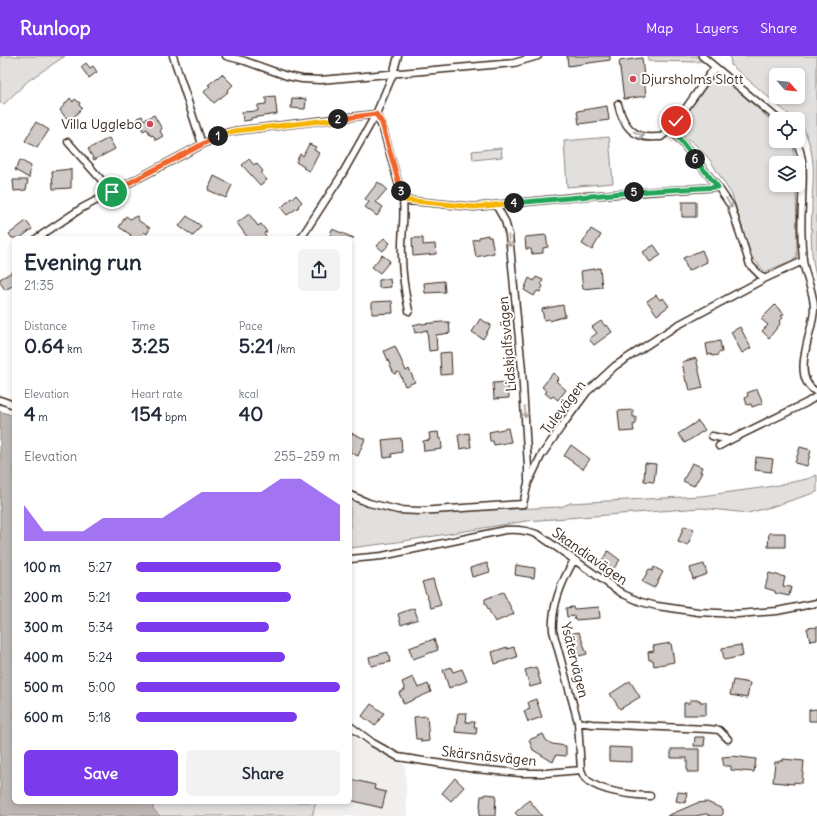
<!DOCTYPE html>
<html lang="en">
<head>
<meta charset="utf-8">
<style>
	:root { --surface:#fff; --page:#f2f2f3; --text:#1f2937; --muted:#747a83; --accent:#7c3aed }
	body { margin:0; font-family:Delius,sans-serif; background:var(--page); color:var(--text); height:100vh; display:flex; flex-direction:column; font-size:15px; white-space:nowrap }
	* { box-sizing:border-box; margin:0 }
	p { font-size:13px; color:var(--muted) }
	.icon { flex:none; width:22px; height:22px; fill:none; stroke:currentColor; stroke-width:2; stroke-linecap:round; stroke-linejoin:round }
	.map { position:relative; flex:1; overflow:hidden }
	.side { position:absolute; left:12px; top:180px; width:340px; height:568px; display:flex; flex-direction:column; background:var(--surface); border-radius:6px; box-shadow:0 2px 6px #0003 }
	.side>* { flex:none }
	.needle { width:26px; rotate:117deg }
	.tools { position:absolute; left:769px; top:12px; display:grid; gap:8px }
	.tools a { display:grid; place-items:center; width:36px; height:36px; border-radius:6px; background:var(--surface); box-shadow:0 2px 6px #0003; font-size:20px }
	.pin { position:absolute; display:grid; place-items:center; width:34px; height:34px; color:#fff; margin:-17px; border:2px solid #fff; border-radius:50%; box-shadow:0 1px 4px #0007 }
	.km { position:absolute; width:20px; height:20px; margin:-10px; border-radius:50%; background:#222; color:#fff; font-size:11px; line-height:20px; text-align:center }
	.round { display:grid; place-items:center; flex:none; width:42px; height:42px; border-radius:6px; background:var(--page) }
	.summary { display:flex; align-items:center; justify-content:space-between; height:68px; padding:0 12px }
	h1 { font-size:22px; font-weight:700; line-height:30px }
	.stats { display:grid; grid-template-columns:repeat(3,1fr); gap:6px; height:68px; padding:4px 12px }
	.stats div { display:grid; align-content:center }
	.stats b { font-size:20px; font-weight:700 }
	.stats small { font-size:11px; font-weight:400 }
	.stats p { font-size:11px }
	.chart { height:112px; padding:8px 12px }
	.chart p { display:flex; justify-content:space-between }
	.chart svg { width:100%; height:72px; margin-top:4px; fill:var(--accent); opacity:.7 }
	.primary-button { display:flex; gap:8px; margin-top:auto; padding:8px 12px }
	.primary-button a { flex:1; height:46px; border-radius:6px; background:var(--accent); color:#fff; font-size:16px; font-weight:700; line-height:46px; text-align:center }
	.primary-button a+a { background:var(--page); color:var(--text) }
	ul { padding:0 12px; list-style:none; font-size:13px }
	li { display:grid; grid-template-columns:64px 48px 1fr; align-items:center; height:30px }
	li i { height:10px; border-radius:5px; background:var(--accent) }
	header { display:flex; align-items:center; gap:24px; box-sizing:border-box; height:56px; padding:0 20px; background:var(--accent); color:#fff }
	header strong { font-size:19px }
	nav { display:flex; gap:22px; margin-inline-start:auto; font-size:14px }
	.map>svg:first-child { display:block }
	.built { fill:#f1efee }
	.green { fill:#e2e0de; stroke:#8e857e; fill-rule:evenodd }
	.water { fill:#bcb6b3; stroke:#887e77 }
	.building { fill:#cfcac7; stroke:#3b2a1e }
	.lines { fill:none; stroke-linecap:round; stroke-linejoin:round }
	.street-casing { stroke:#3b2a1e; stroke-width:9 }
	.street { stroke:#fff; stroke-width:6 }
	.oneway { stroke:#a79f9a }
	.split-1-casing { stroke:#fff; stroke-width:8 }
	.split-2-casing { stroke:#fff; stroke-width:8 }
	.split-3-casing { stroke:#fff; stroke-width:8 }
	.split-4-casing { stroke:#fff; stroke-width:8 }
	.split-5-casing { stroke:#fff; stroke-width:8 }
	.split-6-casing { stroke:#fff; stroke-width:8 }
	.split-7-casing { stroke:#fff; stroke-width:8 }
	.split-1 { stroke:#f0652b; stroke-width:5 }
	.split-2 { stroke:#f5b400; stroke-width:5 }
	.split-3 { stroke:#f0652b; stroke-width:5 }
	.split-4 { stroke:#f5b400; stroke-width:5 }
	.split-5 { stroke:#22a559; stroke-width:5 }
	.split-6 { stroke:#22a559; stroke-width:5 }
	.split-7 { stroke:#22a559; stroke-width:5 }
	.poi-dot { fill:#d1495b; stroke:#fff; stroke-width:1.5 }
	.labels { text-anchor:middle; stroke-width:4; stroke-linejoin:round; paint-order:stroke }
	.poi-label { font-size:14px; fill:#3b2a1e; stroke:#fff; text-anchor:start }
	.street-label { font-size:14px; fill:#3b2a1e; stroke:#fff }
</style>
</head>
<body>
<header>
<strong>Runloop</strong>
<nav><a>Map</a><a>Layers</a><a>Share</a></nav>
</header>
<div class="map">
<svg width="817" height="760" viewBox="0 0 817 760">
	<rect width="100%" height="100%" fill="#fff"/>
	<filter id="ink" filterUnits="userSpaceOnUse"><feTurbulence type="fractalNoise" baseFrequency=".025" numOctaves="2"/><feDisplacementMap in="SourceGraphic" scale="8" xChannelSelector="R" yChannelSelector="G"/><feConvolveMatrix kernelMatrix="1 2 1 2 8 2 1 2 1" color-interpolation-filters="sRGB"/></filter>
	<g filter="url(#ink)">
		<path class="built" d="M350,677l20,14 35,18 2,51h-95l4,-14h34z"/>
		<path class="green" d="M0,0h65l-36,24 -25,24 -4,-1z
			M648,0h63l-13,6 -50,-1z
			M730,0h87v223c-7,-20 -6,-48 -5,-69 0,-27 5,-47 -5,-73 -2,-6 -4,-11 -9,-15v-3h-4l-63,-54zM776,19h22v22h-22z
			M717,16l59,53v16h14l3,4 2,18h-19v22h20l1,73 -32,14 -14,-16 -19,-61 -22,-35 -14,-15 -13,-10 -6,-8z
			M609,81l4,46 -46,4 -3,-46z
			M501,92l1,9 -29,3 -1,-9z
			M817,419v17l-46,15 -23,6 -47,-5 -175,13 -128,21 -48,6v-49l38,13 22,1 151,-6 9,-4 131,-7 67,-9 39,-8z
			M152,746h164l-4,14h-152l-7,-7z"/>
		<path class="water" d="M0,355l14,5v386h138l1,7 7,7h-160z"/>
		<path class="building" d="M567,0h43v4l-42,6z
			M642,2l4,38 -22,3 -5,-38z
			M86,7l4,5 3,-2 4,6 -8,6 -8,-11z
			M222,18l11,11 -6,6 1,1 -14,11 -10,-11 6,-6 -2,-1z
			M275,40l2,18 -26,4v2l-8,1 -1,-9 16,-1v-6l8,-1v-7z
			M70,42l3,4 2,-3 5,4 -1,2 3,3 -11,12 -3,-3 -2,1 -6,-8z
			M292,42l14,1 -1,10 -14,-1z
			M607,50l2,14 -30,4 -2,-13z
			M154,59l8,14 -2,2 3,5 -7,4 -3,-5 -2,1 -4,-7 -4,2 -6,-13 5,-2 2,4z
			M36,66l13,8 -12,18 -12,-7z
			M109,82l6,11 -21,11 -6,-11z
			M309,88l7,3 -2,3 5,3 -9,18 -7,-3 1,-1 -8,-5 4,-8 3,2z
			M249,103l5,6 2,-2 7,8 -2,2 6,7 -7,5 -18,-20z
			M20,104l11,6 -2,12 -14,-8z
			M71,113v19l-18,1 -1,-18z
			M214,120l18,9 -6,13 -18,-8z
			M13,124h15l-2,10 -12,1z
			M378,126l9,7 -11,13 7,5 -6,9 -12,-9 4,-5 -4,-3z
			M296,139l6,7 -4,4 1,1 -12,8 -6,-7 10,-10 1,1z
			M682,146h14v15h-14z
			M249,158l9,12 3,-2 6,8 -3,1 3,5h-19l-11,-15z
			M126,160l4,3 7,-3 2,5 11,7 -3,6 -3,-2 -4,6h-11l2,-3 -12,-8z
			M187,160l14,10 -8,10 -14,-10z
			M26,165l6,8 -12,9h-8l-3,-4z
			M332,173l22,9h-25z
			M591,173l10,6 -9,15 -10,-6z
			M488,179v2h3l3,16 -18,4 -3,-17 6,-1v-2z
			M546,179l2,12 -5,1v5l-11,1 -1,-5h-5l-1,-12z
			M384,182l6,5 -7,8 -6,-5z
			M412,182h11v7l12,-1 1,10 -23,2z
			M654,189l7,10 -11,7 -7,-10z
			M702,194l5,12 -19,9 -5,-13z
			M382,199l8,6 -10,12 -8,-6z
			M600,212l2,19 -19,2 -2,-18z
			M14,215v14l-9,5 -5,-8v-3z
			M536,221l7,3 -2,4 2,2 -3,6 -3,-1 -3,5 -10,-6 5,-12 5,3z
			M390,223l1,8 -12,1v-8z
			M444,225l1,11 -20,1 -1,-10z
			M656,239l4,5 3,-2 6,8 -12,9 -10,-14z
			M392,245l1,12 -21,1v-12z
			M563,249l2,11 -15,5 -1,-2 -5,1 -2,-11z
			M775,249l9,9 -3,2 2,2 -4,4 1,2 -11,14 -7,-7 6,-6 -7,-6z
			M480,263l11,6 -8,14 -11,-7z
			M601,265l4,5 2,-1 5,7 -18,13 -5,-6 8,-6 -5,-6z
			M442,266h7l1,11 -14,2 1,15 -8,1 -2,-21 -12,3 -2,-8 8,-2 1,1z
			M740,271l11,21 -9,5 -11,-21z
			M720,285l2,11 -4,1v2l-6,1 -1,-2 -3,1 -2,-11z
			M395,290l11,25 3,-2 6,13 -10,4 -6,-14 -5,2 -10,-23z
			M451,296l1,22 -11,1 -1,-22z
			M696,302l7,30 -13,3 -2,-9h-2l-4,-20z
			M553,317l6,5 -3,3 10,9 -8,10 -5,-4 -2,2 -6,-5 2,-2 -5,-4z
			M508,326l1,16 -15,1 -1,-16z
			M757,333l6,14 -11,4 -1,-3 -4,1 -2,-7 3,-2 -1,-3z
			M633,354v7h3v7l-3,1 1,6 -14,1 -2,-21z
			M698,365l7,9 -20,13 -7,-9z
			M508,372l3,14 -17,3 -1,-4h-3l-1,-9z
			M438,376l1,7 2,-1 1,11 -18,2 -1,-10 7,-1 -1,-7z
			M352,377l13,6 -7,17 -8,-4v-15z
			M469,377l2,14 -11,2 -2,-14z
			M401,382l1,14 -11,2 1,3 -8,1 -2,-18z
			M571,389l19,14 -7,10 -19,-13z
			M800,391l11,3 -4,16 -12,-3z
			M756,401l17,2 -2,13 -16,-2z
			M645,407l11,1 -2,18 -10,-1z
			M692,407l10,4 -2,5h2l-4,8h-1l-3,6 -11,-5z
			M684,470l10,3 -6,16 -10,-3z
			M769,477h16v14h-17z
			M608,495l12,9 -9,12 -12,-8z
			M487,507l3,9 -18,5 -2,-9z
			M704,508l3,10 -14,5 -3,-11z
			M516,509l19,3 -1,10 -19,-3z
			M654,511l9,5 -9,16 -12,-6 7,-13 3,2z
			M769,517l16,4 -2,9 8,1 -2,9 -14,-3v-2l-10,-3z
			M433,523l8,26 -10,3 -9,-26z
			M503,536l11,22 -19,8 -10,-19v-4z
			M573,551l1,2 25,-2 1,11 -25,2 -1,-4 -7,1 -1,-9z
			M414,552l4,11 -17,6 -3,-11z
			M817,571v13l-7,1 -3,-13z
			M579,576l8,22 -12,3 -6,-23z
			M434,583l4,11 -25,9 -4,-11z
			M671,587l3,19 -20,4 -1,-6h-4l-1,-8 6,-1 -1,-5z
			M741,589l2,11 -19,4 -2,-12z
			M507,591v2l7,-2 3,10 -22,7 -3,-12z
			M388,596l2,10 -19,4 -2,-9z
			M451,611l2,5 9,-3 5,12 -18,7 -6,-18z
			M536,611l5,17 -11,3 -5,-17z
			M413,621l5,11 10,-4 3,8 -27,12 -5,-11 6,-3 -3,-8z
			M733,624l17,3 -3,15 -17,-3z
			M630,625l10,16 -20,12 -10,-15z
			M536,643l6,18 -14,5 -4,-11 6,-2 -2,-7z
			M690,644h10v2h6v13h-22v-12h6z
			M371,648l13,9 -9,13 -13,-10z
			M817,653v12h-8v-11z
			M458,657h9l-1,9h9l-1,5h3l-1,7 -21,-2z
			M427,660l2,25 -8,1v-3h-5l-2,-22z
			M543,678l3,6 6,4 14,2v10l-10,-1 -3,7 -20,-12 -4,-10z
			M695,681h10l-1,9h-10z
			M609,691l23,1v14l-23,-1z
			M671,693h28v23h-12v-14h-16z
			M733,700l23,3 -2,13 -23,-2v-4h-7l-2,-9z
			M783,703l21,2 -2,22 -8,-1v2l-21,-2 2,-20h4v-1h4z
			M455,722l9,9 -13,14 -9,-8z
			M350,723l25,6 -1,4 12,3 -4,16 -32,-8z
			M678,736l9,1 -2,10 -9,-2z
			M485,738l11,1 -1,21h-16l2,-20h4z
			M529,744l13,16h-24l-3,-3z
			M707,746l16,7v5l-2,2h-10l-5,-2 -11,2h-28l30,-13z"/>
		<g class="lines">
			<defs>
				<path id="street" d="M173,0l29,88
					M226,0l19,5 42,15 15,3 18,1 194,-17 24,-7
					M702,0l76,63
					M618,48c3,13 9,28 24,32 5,2 13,1 19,1l10,-8 47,58 13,19 19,59 14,14
					M671,73l44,-62
					M796,85c10,18 6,43 6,63 -1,18 -1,37 1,55 1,17 12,33 11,51 -1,23 -25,68 3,82
					M68,86l44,50
					M403,144c2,19 -2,37 -1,56 0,19 3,37 7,55
					M496,149l9,16 4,14 13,135 6,97v13
					M37,182l45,-30 140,-74 12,-3 142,-17 7,15 20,71 71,7 112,-11 132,-9
					M301,182l39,-60 36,-64 17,-40 5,-18
					M0,344l14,5
					M712,380l18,4 76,-37 11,-7
					M719,390l11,-6
					M350,439l19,8 29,7 21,1 104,-7 5,-21 13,-27 23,-33 23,-31 28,-26 61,-40 88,-47 39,-18
					M350,503l32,-3 123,-26c13,-1 22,0 34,5l84,59 18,8 16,4 41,6 39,2 40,-3 40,-8
					M574,504c-12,21 -23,47 -21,71l25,91 14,2 116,5 11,1 9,9
					M578,666l3,48
					M350,670l23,17 25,14 77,12 46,4h25l35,-3c1,2 2,6 4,8 13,14 47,17 65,18"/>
			</defs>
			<use href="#street" class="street-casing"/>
			<use href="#street" class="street"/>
		</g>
		<defs><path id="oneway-shaft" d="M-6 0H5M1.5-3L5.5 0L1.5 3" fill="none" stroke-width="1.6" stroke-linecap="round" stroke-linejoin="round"/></defs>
		<g class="oneway">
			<use href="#oneway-shaft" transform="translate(639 78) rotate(25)"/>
			<use href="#oneway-shaft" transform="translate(729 147) rotate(59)"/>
			<use href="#oneway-shaft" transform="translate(509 185) rotate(84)"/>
			<use href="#oneway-shaft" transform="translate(525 356) rotate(86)"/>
		</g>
	</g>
	<g class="lines" filter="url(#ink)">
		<defs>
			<path id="split-1" d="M112,136l106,-56"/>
			<path id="split-2" d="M218,80l16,-5 104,-12"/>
			<path id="split-3" d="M338,63l38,-5 6,9 19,68"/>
			<path id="split-4" d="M401,135l3,9 70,7 40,-4"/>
			<path id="split-5" d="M514,147l120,-11"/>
			<path id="split-6" d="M634,136l84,-5 -23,-28"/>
			<path id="split-7" d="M676,65l-5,7 24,31"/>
		</defs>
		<use href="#split-1" class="split-1-casing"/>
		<use href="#split-2" class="split-2-casing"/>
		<use href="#split-3" class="split-3-casing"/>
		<use href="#split-4" class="split-4-casing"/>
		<use href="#split-5" class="split-5-casing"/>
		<use href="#split-6" class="split-6-casing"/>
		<use href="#split-7" class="split-7-casing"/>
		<use href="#split-1" class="split-1"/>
		<use href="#split-2" class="split-2"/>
		<use href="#split-3" class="split-3"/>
		<use href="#split-4" class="split-4"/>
		<use href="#split-5" class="split-5"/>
		<use href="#split-6" class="split-6"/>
		<use href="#split-7" class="split-7"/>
	</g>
	<g class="poi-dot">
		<circle cx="633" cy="23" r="4"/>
		<circle cx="150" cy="68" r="4"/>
	</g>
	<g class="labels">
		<g class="poi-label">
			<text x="641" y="28">Djursholms Slott</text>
			<text x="142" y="73" text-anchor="end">Villa Ugglebo</text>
		</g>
		<g class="street-label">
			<text transform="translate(507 288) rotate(-95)" y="5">Lidskjalfsvägen</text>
			<text transform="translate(563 351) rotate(-53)" y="5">Tulevägen</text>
			<text transform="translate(590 500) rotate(35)" y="5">Skandiavägen</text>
			<text transform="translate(575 604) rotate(76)" y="5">Ysätervägen</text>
			<text transform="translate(489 700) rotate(6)" y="5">Skärsnäsvägen</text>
		</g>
	</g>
</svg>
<div class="tools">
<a><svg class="needle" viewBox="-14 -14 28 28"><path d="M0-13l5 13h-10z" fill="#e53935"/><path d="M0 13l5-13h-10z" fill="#747a83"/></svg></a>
<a><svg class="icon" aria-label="locate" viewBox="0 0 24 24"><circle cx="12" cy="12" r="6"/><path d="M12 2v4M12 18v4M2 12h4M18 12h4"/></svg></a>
<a><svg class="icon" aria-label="layers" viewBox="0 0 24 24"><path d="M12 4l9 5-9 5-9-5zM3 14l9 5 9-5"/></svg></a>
</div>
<div class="pin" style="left:112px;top:136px;background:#1e9e55"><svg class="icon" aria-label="arrive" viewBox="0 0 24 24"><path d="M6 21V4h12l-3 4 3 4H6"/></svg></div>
<div class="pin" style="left:676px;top:65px;background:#d93025"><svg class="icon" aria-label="check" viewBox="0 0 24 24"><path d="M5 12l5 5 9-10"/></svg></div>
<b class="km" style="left:218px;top:80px">1</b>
<b class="km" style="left:338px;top:63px">2</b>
<b class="km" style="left:401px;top:135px">3</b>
<b class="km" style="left:514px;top:147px">4</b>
<b class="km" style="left:634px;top:136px">5</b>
<b class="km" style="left:695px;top:103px">6</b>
<section class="side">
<div class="summary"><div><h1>Evening run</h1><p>21:35</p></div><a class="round"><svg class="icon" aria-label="share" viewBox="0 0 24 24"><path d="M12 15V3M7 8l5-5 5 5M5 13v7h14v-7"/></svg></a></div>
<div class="stats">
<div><p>Distance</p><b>0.64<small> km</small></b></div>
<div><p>Time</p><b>3:25</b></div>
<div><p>Pace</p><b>5:21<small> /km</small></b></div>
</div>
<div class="stats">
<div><p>Elevation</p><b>4<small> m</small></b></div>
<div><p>Heart rate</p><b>154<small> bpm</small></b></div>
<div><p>kcal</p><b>40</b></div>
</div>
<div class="chart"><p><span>Elevation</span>255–259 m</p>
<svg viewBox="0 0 160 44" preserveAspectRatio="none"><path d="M0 44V22L10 38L20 38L30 38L40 30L50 30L60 30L70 30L80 22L90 14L100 14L110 14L120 14L130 6L140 6L150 14L160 22V44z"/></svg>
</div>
<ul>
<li><b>100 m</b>5:27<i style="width:71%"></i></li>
<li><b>200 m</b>5:21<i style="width:76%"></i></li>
<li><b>300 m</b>5:34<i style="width:65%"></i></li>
<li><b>400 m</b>5:24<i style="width:73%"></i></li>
<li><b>500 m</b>5:00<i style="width:100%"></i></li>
<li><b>600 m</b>5:18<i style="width:79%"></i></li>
</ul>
<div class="primary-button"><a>Save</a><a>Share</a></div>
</section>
</div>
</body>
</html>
